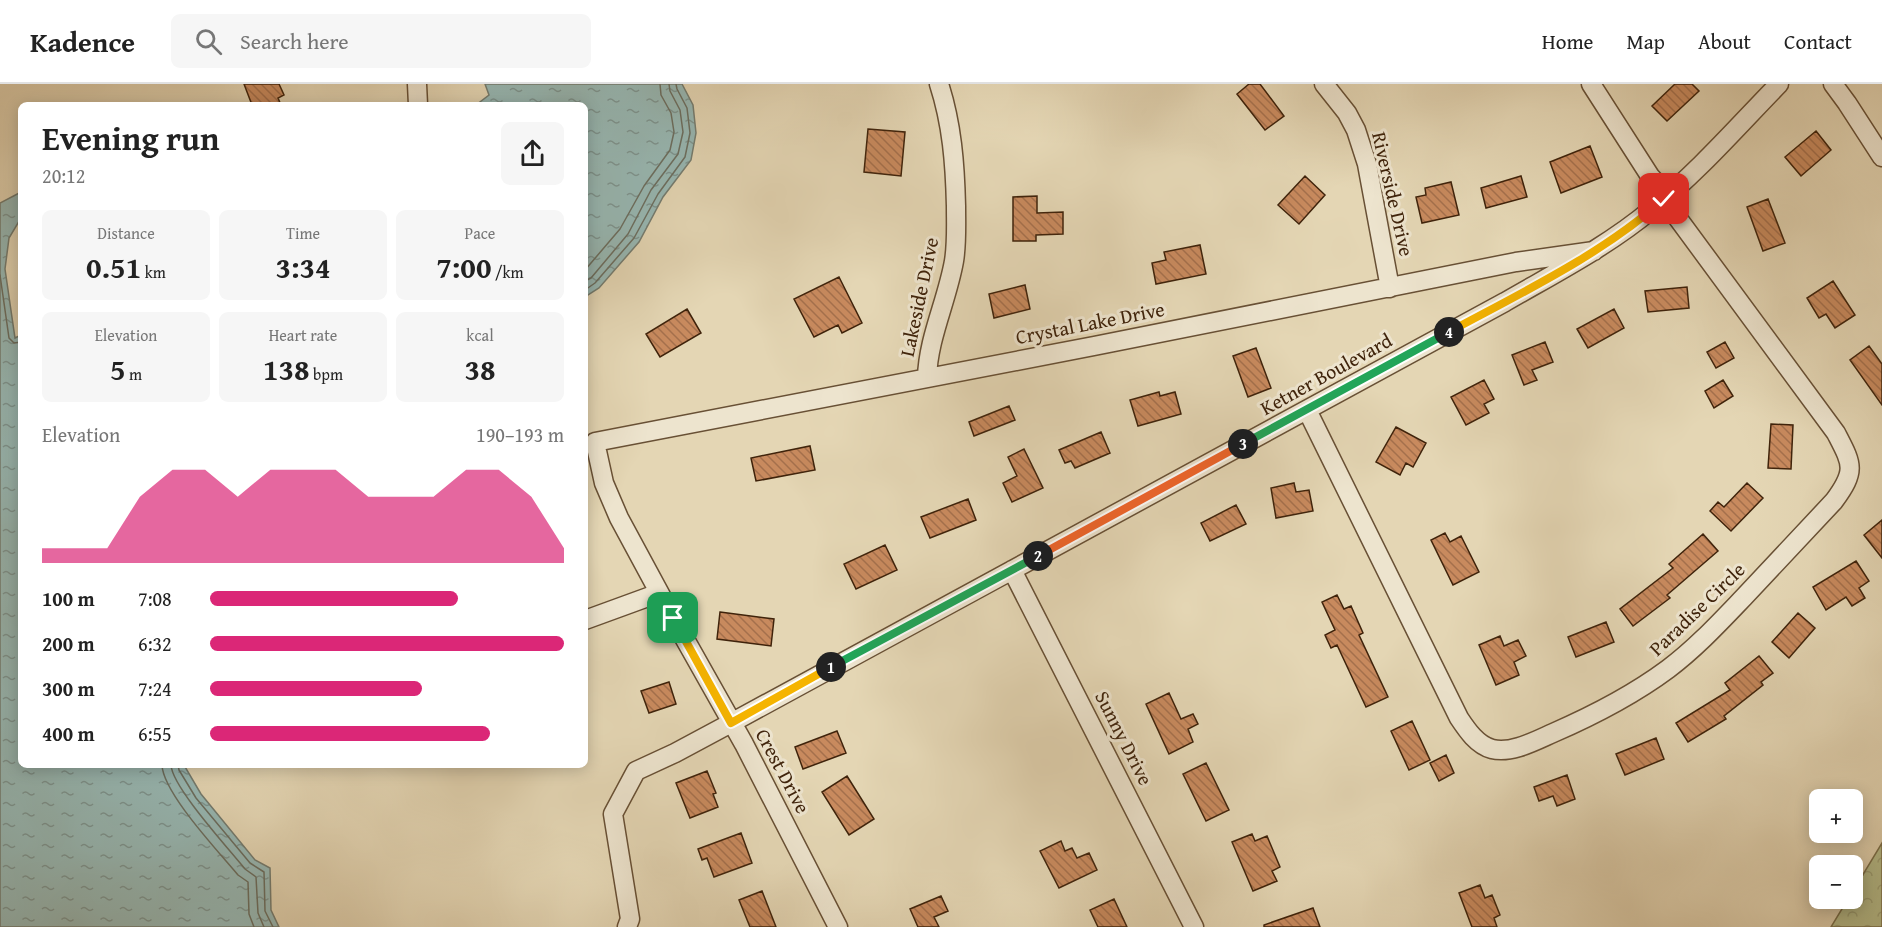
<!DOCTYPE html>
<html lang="en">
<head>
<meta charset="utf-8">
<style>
	:root { --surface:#fff; --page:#f6f6f6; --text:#222; --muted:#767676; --line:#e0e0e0; --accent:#db2777 }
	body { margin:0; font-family:"Gentium Book Plus",serif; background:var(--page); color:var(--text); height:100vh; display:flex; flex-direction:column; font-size:22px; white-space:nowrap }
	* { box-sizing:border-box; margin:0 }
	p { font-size:20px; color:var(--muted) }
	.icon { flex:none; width:33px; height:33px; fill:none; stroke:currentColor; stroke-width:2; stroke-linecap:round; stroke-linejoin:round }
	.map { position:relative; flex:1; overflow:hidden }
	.details { position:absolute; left:18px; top:18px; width:570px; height:666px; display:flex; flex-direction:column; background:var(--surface); border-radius:9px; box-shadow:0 3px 15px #0003 }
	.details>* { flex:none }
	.tools { position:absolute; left:1809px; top:705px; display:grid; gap:12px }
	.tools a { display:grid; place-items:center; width:54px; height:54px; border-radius:9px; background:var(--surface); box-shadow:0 3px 15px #0003; font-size:30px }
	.pin { position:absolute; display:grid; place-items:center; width:51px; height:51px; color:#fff; margin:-26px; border-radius:12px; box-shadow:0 3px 9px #0006 }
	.km { position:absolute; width:30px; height:30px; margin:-15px; border-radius:50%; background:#222; color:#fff; font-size:16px; line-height:30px; text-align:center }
	.round { display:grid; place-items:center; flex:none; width:63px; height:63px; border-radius:9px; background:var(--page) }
	.head { display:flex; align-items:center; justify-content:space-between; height:102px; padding:0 24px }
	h1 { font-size:33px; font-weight:700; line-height:45px }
	.metrics { display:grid; grid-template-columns:repeat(3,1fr); gap:9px; height:102px; padding:6px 24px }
	.metrics div { display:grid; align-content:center; border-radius:9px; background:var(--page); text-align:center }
	.metrics b { font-size:30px; font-weight:700 }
	.metrics small { font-size:16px; font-weight:400 }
	.metrics p { font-size:16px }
	.chart { height:168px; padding:12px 24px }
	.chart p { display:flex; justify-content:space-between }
	.chart svg { width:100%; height:108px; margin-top:6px; fill:var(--accent); opacity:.7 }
	ul { padding:0 24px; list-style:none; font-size:20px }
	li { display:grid; grid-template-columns:96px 72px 1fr; align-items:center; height:45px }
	li i { height:15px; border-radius:8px; background:var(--accent) }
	header { display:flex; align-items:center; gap:36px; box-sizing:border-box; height:84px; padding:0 30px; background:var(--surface); border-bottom:2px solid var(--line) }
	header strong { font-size:28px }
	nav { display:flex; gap:33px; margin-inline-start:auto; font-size:21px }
	.search { width:420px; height:54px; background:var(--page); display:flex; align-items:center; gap:15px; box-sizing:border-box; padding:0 21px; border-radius:9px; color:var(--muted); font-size:22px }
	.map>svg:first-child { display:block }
	.forest { fill:url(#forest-crowns); stroke:#7a704c; stroke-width:1.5 }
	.water { fill:url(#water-ripples); stroke:#747c70; stroke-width:1.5 }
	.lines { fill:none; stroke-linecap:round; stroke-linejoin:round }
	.shore { stroke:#6b6e60; stroke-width:1.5 }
	.building { fill:url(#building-back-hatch); stroke:#3f230b; stroke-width:1.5 }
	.minor-casing { stroke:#685035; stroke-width:21 }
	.minor { stroke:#ede4ce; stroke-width:18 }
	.split-1-casing { stroke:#fff; stroke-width:12 }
	.split-2-casing { stroke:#fff; stroke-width:12 }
	.split-3-casing { stroke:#fff; stroke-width:12 }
	.split-4-casing { stroke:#fff; stroke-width:12 }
	.split-5-casing { stroke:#fff; stroke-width:12 }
	.split-1 { stroke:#f5b400; stroke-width:8 }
	.split-2 { stroke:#22a559; stroke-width:8 }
	.split-3 { stroke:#f0652b; stroke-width:8 }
	.split-4 { stroke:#22a559; stroke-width:8 }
	.split-5 { stroke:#f5b400; stroke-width:8 }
	.labels { text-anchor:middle; stroke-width:6; stroke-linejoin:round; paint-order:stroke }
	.street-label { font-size:20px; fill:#3f230b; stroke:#ede4ce }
</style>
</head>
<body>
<header>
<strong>Kadence</strong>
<div class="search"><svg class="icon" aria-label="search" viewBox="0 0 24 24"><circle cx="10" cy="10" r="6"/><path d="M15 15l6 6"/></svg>Search here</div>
<nav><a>Home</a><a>Map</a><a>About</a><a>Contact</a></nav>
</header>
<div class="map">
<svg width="1882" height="843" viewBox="0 0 1882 843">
	<defs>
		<pattern id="forest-crowns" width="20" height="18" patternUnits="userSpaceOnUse" patternTransform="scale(1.5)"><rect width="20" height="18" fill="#b5bd8c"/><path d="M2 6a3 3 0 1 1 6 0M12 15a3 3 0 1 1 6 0" fill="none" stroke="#9da277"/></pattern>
		<pattern id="water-ripples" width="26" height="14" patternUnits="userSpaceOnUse" patternTransform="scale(1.5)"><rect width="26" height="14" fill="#97b8b4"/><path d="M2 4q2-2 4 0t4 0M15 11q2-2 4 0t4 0" fill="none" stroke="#7d9591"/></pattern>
		<pattern id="building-back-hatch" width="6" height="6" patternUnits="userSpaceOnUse" patternTransform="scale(1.5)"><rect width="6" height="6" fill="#c88a5e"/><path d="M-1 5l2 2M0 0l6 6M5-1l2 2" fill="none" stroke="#a4704c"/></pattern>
	</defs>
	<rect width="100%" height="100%" fill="#e4d6b4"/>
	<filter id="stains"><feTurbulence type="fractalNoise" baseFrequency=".00333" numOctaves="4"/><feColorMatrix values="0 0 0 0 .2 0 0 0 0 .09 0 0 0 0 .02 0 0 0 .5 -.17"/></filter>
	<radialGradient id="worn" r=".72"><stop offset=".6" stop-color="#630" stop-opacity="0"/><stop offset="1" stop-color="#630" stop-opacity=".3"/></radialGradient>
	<path class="forest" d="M1882,759v84h-51l17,-28 4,-1 1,-7z"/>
	<path class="water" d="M485,0h197l11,21 3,28 -5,27 -28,37 -24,45 -40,46 -14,9v-192h-109l13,-10z
		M21,108v26l-12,20 -4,31 10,69 6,-3v430h163l17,29 54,66 15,8 1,42 8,17h-279v-724z"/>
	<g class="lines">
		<path class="shore" d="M585,186l35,-41 24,-43 26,-36 4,-18 -3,-19 -10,-18 -1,-11
			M0,191l9,63 5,5 7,-1
			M585,197l6,-3 37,-44 23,-44 27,-36 5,-22 -3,-22 -10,-19 -1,-7
			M585,206l10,-7 39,-45 24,-44 27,-37 5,-24 -3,-25 -10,-19 -1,-5
			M162,681c1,28 57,87 76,110l10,7 1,32 5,13
			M171,681c1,22 58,84 74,104l11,8 2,36 6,14
			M178,681l1,5 17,28 54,65 14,9 1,39 8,16"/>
	</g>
	<path class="building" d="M244,0h35l5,11 -6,3 3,7h-29z
		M1249,0h11l24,32 -19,14 -28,-36z
		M1675,0h17l7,7 -32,30 -15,-15z
		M868,45l37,3 -4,44 -37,-4z
		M1816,47l15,19 -30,26 -16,-19z
		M1590,62l12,31 -41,16 -11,-31z
		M1305,92l20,19 -26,29 -21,-19z
		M1521,92l6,21 -41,11 -5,-20z
		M1451,98l8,33 -37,8 -6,-26 10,-2 -1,-7z
		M1037,112v17l26,-1v22l-27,1v6h-23v-44z
		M1768,115l17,44 -22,8 -16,-44z
		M1200,161l6,29 -50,10 -4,-21 14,-3 -2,-8z
		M839,193l23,46 -20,10 -4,-8 -24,12 -20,-38z
		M1833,197l22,34 -20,13 -9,-14 -7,4 -12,-20z
		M1025,201l5,24 -36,9 -5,-24z
		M1687,203l2,21 -41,4 -3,-21z
		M687,225l14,24 -41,24 -14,-23z
		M1614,225l10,19 -36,20 -11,-19z
		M1545,258l8,20 -21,8 5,10 -13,5 -12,-30z
		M1725,258l9,16 -18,10 -9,-16z
		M1869,262l13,18v41l-32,-45z
		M1256,264l15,40 -23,9 -15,-41z
		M1484,296l10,19 -10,5 5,9 -23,12 -15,-28z
		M1723,296l10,16 -19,12 -9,-17z
		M1159,308l1,4 15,-4 6,22 -43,12 -8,-26z
		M1009,322l6,14 -41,16 -5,-14z
		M1771,340l22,1 -2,44 -23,-1z
		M1396,343l30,16 -13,24 -7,-4 -6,12 -24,-13z
		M1101,348l9,21 -35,15 -4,-7 -6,2 -6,-13z
		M810,362l5,24 -59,11 -5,-23z
		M1024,365l19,39 -31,14 -9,-19 14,-7 -9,-19z
		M1294,399l2,9 13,-2 4,21 -37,7 -5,-30z
		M1747,399l16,15 -32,33 -21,-20 8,-9 6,5z
		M968,415l8,21 -46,18 -9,-21z
		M1236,421l10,19 -36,17 -9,-18z
		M1882,436v38l-18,-23z
		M1445,449l5,9 11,-6 18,36 -26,13 -22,-45z
		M1703,450l15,17 -51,44 3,3 -37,28 -13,-17 53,-41 -4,-4z
		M885,461l12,25 -41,19 -12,-25z
		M1856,477l13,20 -10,7 6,10 -13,8 -6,-9 -20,13 -13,-23z
		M1337,511l7,14 7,-3 12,27 -4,2 29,62 -22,10 -29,-62 -6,3 -6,-13 10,-5 -13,-28z
		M720,528l54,7 -3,27 -54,-7z
		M1798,529l17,15 -26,30 -17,-16z
		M1606,538l8,20 -38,15 -8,-20z
		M1500,552l4,10 14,-6 8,16 -12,6 5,13 -23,10 -17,-40z
		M1759,572l14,17 -12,9 2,3 -39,31 2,3 -38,23 -12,-19 54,-33 -5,-7z
		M669,598l7,22 -27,9 -8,-22z
		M1169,609l12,26 12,-5 5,10 -10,5 5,13 -24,12 -23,-50z
		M1412,637l18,39 -21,10 -18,-39z
		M837,647l9,22 -43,16 -8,-22z
		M1656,654l8,21 -39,16 -9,-21z
		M1446,671l8,18 -15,8 -9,-18z
		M1206,679l23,47 -23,11 -23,-47z
		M707,687l9,22 -3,1 5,13 -28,11 -14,-35z
		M1567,691l8,24 -18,7 -4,-10 -14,5 -5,-14z
		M847,692l27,43 -25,16 -27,-43z
		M741,749l11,30 -38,14 -7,-19 -5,2 -4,-11z
		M1252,750l3,7 12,-5 13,31 -8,4 5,10 -24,10 -21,-49z
		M1061,757l4,10 7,-3 5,10 12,-5 8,17 -38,18 -19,-37z
		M1480,801l5,13 7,-3 8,20 -6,3 3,9h-25l-13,-34z
		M762,807l14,36h-26l-11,-27z
		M941,812l7,15 -14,6 5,10h-21l-8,-18z
		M1114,815l13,28h-29l-8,-17z
		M1313,824l7,19h-56v-2z"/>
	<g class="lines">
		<defs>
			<path id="minor" d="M417,0l1,21
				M1324,0l23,29 9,17 11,34 23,124
				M1833,0l14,19 35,54
				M927,294c1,-40 20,-77 27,-117 3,-18 2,-36 2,-55 -1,-42 -4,-82 -17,-122
				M1307,326l152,308c8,12 18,27 33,31 19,5 43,-8 61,-16 39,-17 80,-38 115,-64 28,-21 52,-47 76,-72 30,-32 60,-64 90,-96 23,-31 18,-37 2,-68l-165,-224 -7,-10 -2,-10 -12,-13 -59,-92
				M1012,486l182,357
				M585,536l74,-27
				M627,843l3,-8 -17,-105 23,-43 39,-18 56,-30 774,-421c50,-29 103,-56 147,-93 46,-37 86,-83 127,-125
				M838,843l-94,-183 -71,-126 -54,-100 -15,-35 -9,-41 499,-96 422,-84 78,-11"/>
		</defs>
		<use href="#minor" class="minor-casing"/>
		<use href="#minor" class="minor"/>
	</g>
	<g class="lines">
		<defs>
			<path id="split-1" d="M673,534l58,105 100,-56"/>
			<path id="split-2" d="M831,583l207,-111"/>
			<path id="split-3" d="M1038,472l205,-112"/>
			<path id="split-4" d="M1243,360l206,-112"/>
			<path id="split-5" d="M1449,248c72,-39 154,-78 215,-133"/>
		</defs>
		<use href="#split-1" class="split-1-casing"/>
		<use href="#split-2" class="split-2-casing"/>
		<use href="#split-3" class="split-3-casing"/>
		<use href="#split-4" class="split-4-casing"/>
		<use href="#split-5" class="split-5-casing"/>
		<use href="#split-1" class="split-1"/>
		<use href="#split-2" class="split-2"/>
		<use href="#split-3" class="split-3"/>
		<use href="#split-4" class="split-4"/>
		<use href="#split-5" class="split-5"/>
	</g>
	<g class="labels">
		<g class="street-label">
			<text transform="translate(1393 110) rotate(77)" y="7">Riverside Drive</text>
			<text transform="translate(919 213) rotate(-78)" y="7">Lakeside Drive</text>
			<text transform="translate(1090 239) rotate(-11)" y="7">Crystal Lake Drive</text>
			<text transform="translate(1326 290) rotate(-29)" y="7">Ketner Boulevard</text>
			<text transform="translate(1697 525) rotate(-44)" y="7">Paradise Circle</text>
			<text transform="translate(1124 654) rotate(63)" y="7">Sunny Drive</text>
			<text transform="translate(783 687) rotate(62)" y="7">Crest Drive</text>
		</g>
	</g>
	<rect width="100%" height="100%" filter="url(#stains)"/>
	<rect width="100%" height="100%" fill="url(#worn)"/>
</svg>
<div class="tools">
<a>+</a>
<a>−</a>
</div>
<div class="pin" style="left:673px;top:534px;background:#1e9e55"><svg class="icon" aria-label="arrive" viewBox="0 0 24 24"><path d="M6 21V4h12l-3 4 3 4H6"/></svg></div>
<div class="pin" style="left:1664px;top:115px;background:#d93025"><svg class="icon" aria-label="check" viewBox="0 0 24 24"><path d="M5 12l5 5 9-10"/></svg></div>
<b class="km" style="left:831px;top:583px">1</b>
<b class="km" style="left:1038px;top:472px">2</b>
<b class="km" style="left:1243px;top:360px">3</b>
<b class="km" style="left:1449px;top:248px">4</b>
<section class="details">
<div class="head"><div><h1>Evening run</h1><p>20:12</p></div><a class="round"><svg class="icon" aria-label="share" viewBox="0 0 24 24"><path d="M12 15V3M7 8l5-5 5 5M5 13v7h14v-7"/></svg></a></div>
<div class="metrics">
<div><p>Distance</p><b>0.51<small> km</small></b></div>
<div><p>Time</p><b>3:34</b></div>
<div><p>Pace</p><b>7:00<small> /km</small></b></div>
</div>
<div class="metrics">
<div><p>Elevation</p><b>5<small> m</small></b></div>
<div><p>Heart rate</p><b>138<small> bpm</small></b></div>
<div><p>kcal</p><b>38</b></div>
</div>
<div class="chart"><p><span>Elevation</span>190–193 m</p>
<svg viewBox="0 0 160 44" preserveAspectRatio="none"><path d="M0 44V38L10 38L20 38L30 17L40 6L50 6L60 17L70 6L80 6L90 6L100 17L110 17L120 17L130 6L140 6L150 17L160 38V44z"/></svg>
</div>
<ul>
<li><b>100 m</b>7:08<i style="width:70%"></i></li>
<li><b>200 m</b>6:32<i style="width:100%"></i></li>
<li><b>300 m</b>7:24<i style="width:60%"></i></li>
<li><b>400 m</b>6:55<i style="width:79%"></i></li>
</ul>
</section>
</div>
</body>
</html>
